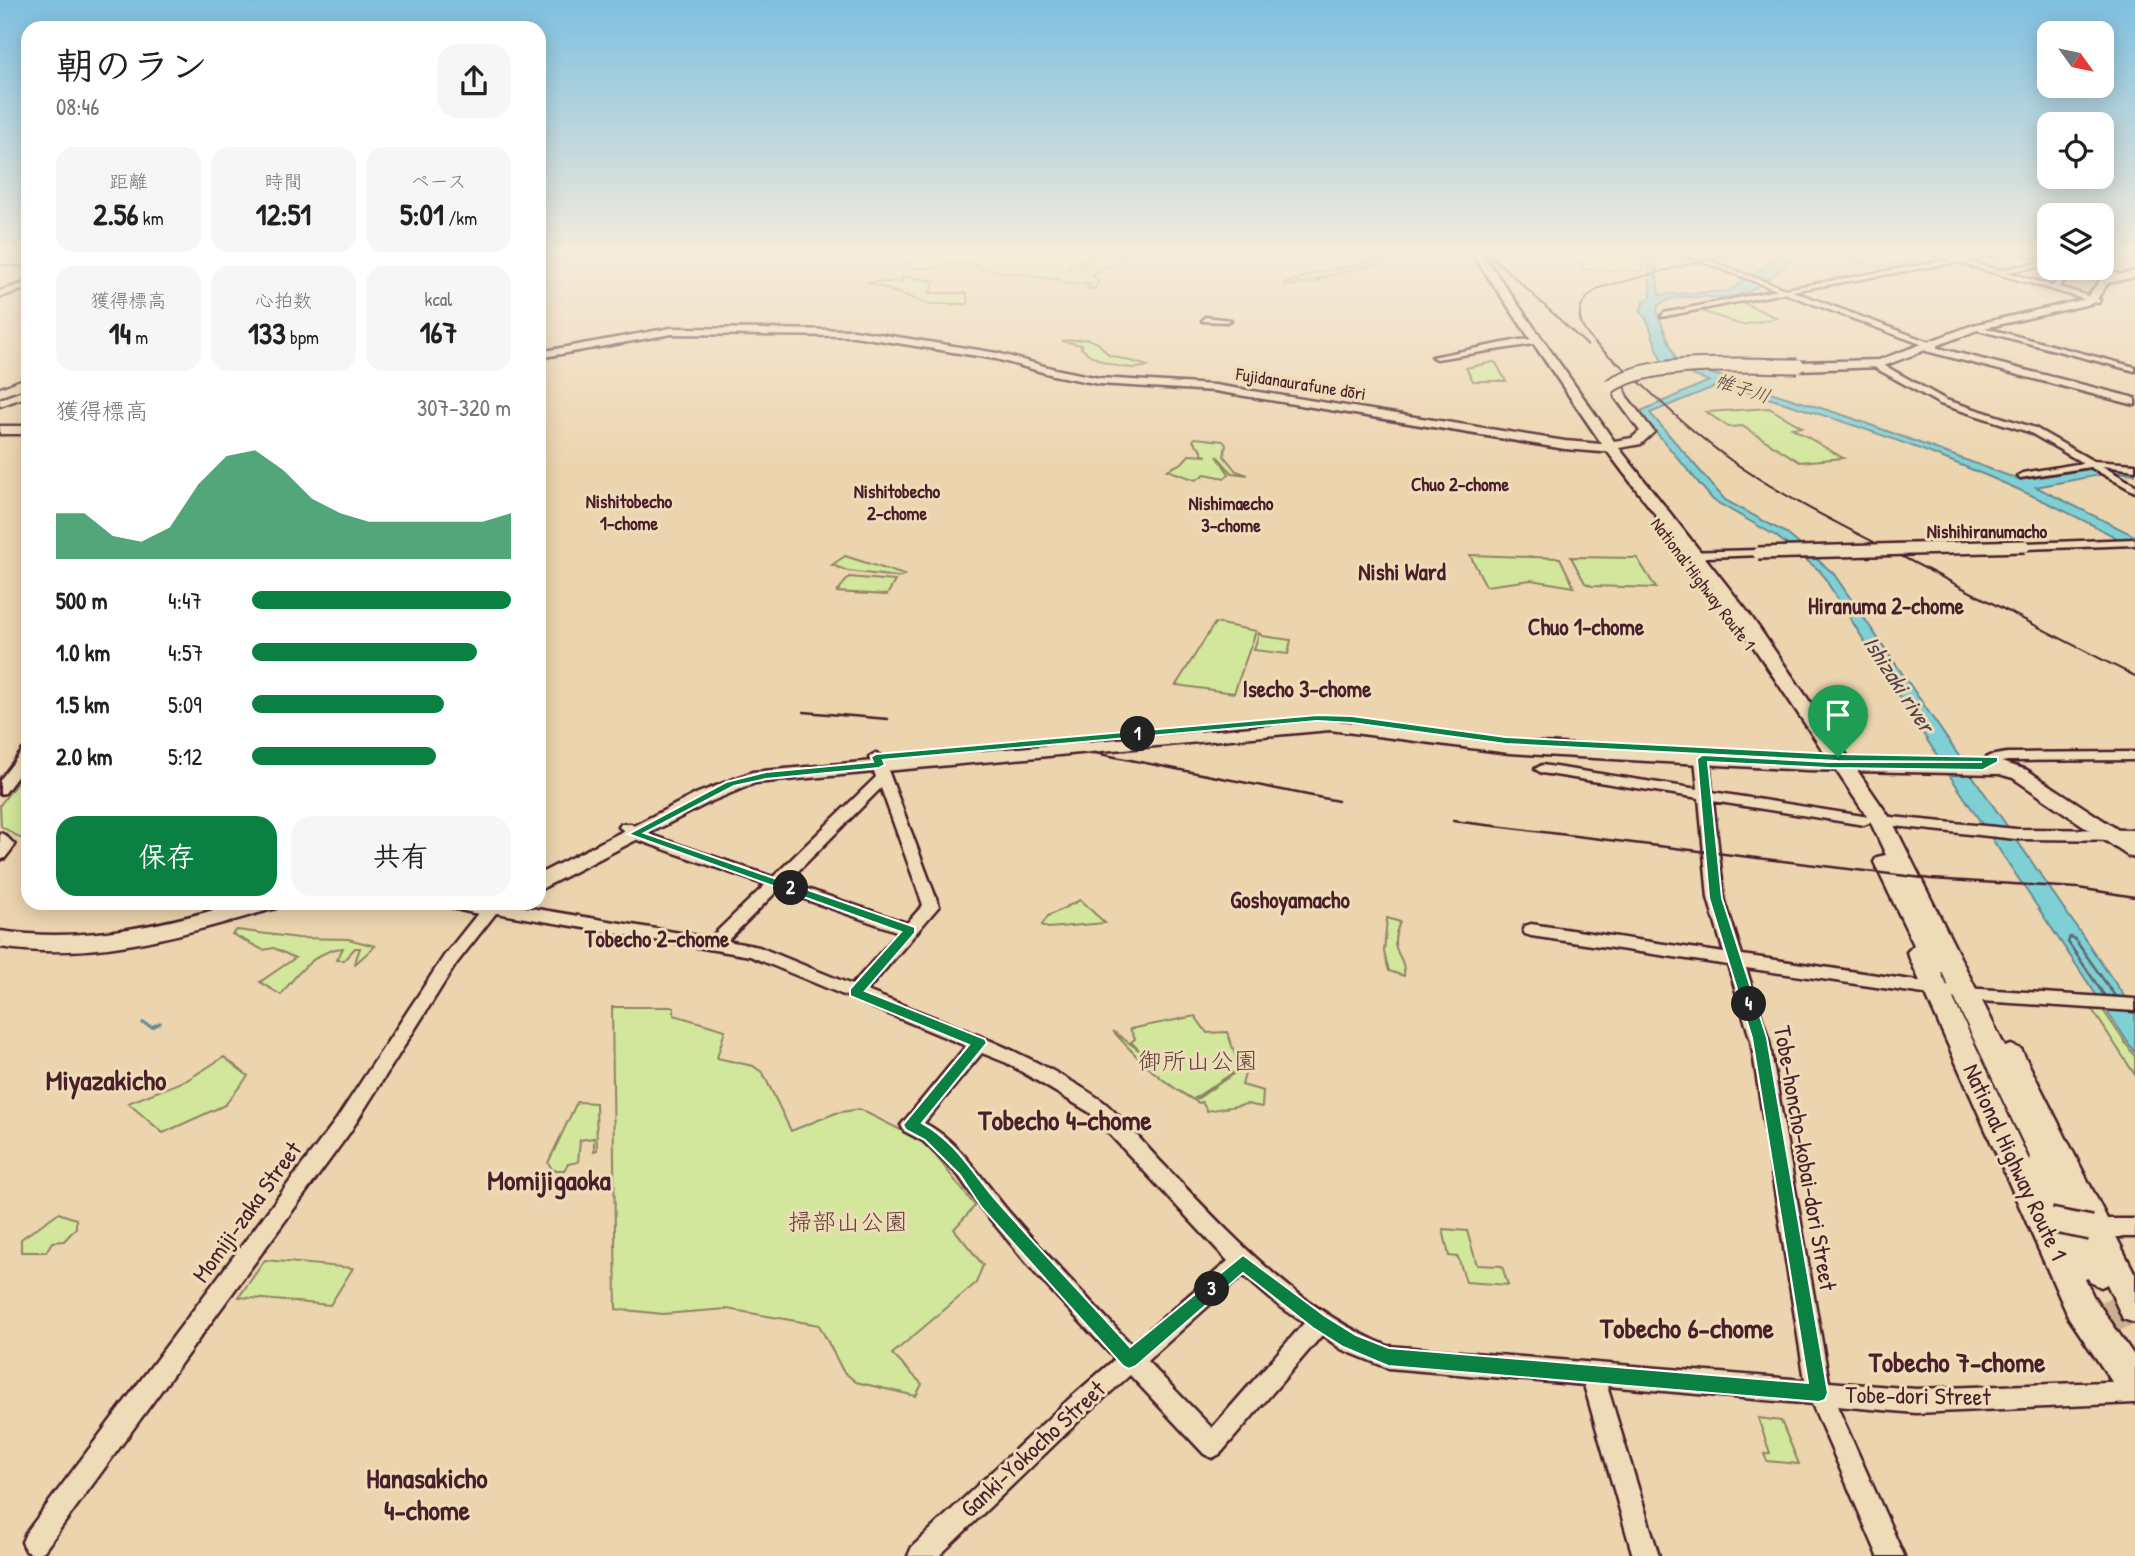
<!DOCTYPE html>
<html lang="ja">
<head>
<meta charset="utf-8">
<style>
	:root { --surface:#fff; --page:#f6f6f6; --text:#202124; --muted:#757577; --accent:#0b8043 }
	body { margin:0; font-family:"Patrick Hand","Klee One",sans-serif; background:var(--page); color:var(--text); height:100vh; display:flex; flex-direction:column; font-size:26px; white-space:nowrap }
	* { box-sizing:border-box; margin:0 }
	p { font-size:23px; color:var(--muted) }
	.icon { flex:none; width:38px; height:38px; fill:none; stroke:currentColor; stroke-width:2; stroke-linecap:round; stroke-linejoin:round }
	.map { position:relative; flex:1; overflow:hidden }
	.sheet { position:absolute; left:21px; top:21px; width:525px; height:889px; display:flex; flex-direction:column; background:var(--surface); border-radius:21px; box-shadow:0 4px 18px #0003 }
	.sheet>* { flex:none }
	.needle { width:46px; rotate:123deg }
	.controls { position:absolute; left:2037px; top:21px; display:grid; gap:14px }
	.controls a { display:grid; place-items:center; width:77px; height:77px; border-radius:14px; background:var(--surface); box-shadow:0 4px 18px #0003; font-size:35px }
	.pin { position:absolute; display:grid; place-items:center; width:60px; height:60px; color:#fff; margin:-72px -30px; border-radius:50% 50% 50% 0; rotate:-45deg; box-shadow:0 0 7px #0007 }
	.pin .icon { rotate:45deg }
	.km { position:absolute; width:35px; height:35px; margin:-18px; border-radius:50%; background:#222; color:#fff; font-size:19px; line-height:35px; text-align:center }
	.round { display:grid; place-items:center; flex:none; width:74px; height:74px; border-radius:21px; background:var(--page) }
	.head { display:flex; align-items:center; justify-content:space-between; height:119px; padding:0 35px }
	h1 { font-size:38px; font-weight:700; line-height:52px }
	.metrics { display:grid; grid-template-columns:repeat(3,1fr); gap:10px; height:119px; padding:7px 35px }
	.metrics div { display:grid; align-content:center; border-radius:18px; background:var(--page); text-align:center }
	.metrics b { font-size:30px; font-weight:700 }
	.metrics small { font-size:19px; font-weight:400 }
	.metrics p { font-size:19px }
	.chart { height:196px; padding:14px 35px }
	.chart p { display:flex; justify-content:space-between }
	.chart svg { width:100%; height:126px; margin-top:7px; fill:var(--accent); opacity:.7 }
	.primary-button { display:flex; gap:14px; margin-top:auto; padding:14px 35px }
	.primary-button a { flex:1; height:80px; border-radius:21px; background:var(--accent); color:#fff; font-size:28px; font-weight:700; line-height:80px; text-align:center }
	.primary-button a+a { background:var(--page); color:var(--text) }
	ul { padding:0 35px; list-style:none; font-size:23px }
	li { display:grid; grid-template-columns:112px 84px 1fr; align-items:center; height:52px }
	li i { height:18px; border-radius:9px; background:var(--accent) }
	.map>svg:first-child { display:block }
	.green { fill:#d2e79c; stroke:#8e8364; stroke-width:2 }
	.water { fill:#7ed0d5; stroke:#698991; stroke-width:2 }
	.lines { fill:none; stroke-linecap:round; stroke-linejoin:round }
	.shore { stroke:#5f666f; stroke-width:2.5 }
	.stream { stroke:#698991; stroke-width:3.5 }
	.highway-tunnel { stroke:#ccb094; stroke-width:34; stroke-dasharray:34 17; stroke-linecap:butt }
	.minor-casing { stroke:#4a1f2b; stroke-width:5 }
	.major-casing { stroke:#4a1f2b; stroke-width:5 }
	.highway-casing { stroke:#4a1f2b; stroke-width:5 }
	.minor { fill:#eedbb8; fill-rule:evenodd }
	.major { fill:#eedbb8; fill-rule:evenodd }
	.highway { fill:#eedbb8; fill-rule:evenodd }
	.rail-far1 { stroke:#4a1f2b; stroke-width:2 }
	.rail { stroke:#4a1f2b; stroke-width:2.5 }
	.minor-bridge-far1-casing { stroke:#4a1f2b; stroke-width:16; stroke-linecap:butt }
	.minor-bridge-casing { stroke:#4a1f2b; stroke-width:28; stroke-linecap:butt }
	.highway-bridge-casing { stroke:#4a1f2b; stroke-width:17; stroke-linecap:butt }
	.minor-bridge-far1 { stroke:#eedbb8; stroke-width:11 }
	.minor-bridge { stroke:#eedbb8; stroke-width:23 }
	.highway-bridge { stroke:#eedbb8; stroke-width:13 }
	.route { fill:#0b8043; stroke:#fff; stroke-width:2; fill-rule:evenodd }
	.labels { text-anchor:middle; stroke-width:6; stroke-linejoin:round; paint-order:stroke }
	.far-street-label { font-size:18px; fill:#4a1f2b; stroke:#eedbb8 }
	.far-water-label { font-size:19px; font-style:italic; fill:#54424d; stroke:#eedbb8 }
	.far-neighbourhood-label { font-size:19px; font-weight:bold; fill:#4a1f2b; stroke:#eedbb8 }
	.far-district-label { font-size:23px; font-weight:bold; fill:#4a1f2b; stroke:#eedbb8 }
	.neighbourhood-label { font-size:23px; font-weight:bold; fill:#4a1f2b; stroke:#eedbb8 }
	.water-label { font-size:23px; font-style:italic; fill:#54424d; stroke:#eedbb8 }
	.near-park-label { font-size:24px; fill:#5e3d3c; stroke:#eedbb8 }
	.near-street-label { font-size:24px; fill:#4a1f2b; stroke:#eedbb8 }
	.near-neighbourhood-label { font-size:28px; font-weight:bold; fill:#4a1f2b; stroke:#eedbb8 }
</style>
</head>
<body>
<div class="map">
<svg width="2135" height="1556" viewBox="0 0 2135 1556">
	<rect width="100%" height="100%" fill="#ecd4ae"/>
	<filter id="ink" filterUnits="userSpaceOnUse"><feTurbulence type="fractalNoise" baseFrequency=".0143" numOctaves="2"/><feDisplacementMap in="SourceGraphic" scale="14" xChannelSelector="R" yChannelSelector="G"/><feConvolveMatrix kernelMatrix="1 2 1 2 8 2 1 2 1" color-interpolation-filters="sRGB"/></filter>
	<g filter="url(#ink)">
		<path class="green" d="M836,252h257l-26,18 7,2 26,-19 25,4 -32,18 5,7 -4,7 -7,-1 3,-4h-27l-3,-4 -84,-12 2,-4h-31l-6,4h-26l-10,-6 -75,-8z
			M1399,252l-19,11 -64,16 3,2 -32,5 -3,-3c15,-1 15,-6 27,-9 16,-4 34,-6 49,-10 17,-4 22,-12 39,-12z
			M1570,253l62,2 10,10 1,6 -59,-2z
			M1896,253l27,7 -46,7 -26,-8z
			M906,277l29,4 -6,12h38l1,11h-39l-62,-22h36l-2,-4z
			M1741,302l36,16 -35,7 -43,-15z
			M1088,339l10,4 11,12 39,11c-22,6 -50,-3 -67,-18l1,-3 -20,-4z
			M1493,362l3,1 10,18h-33l-7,-13z
			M1769,408l33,19 -10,1 51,30 -43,4 -58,-36 -13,1 -23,-15z
			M1195,438l28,3 3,4 -2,11 12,15 12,4 -16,-2 -15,-17 12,18 -4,4 -20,-4 -9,6 -29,-10 15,-7 7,-8 18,1 -5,-1v-5l-9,-9z
			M1470,555l90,3 14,29 -43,-7 -45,6z
			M845,556l59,19 -6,2 -50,-6 -16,-6z
			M1571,557l66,1 19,30 -64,-2 -7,-3z
			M849,577l46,4 -8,14 -50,-3z
			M1215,623l41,8 -22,62 -58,-8z
			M1259,633l3,3 29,4 -3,14 -34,-4z
			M28,768v68l-8,2 -19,-12 -1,-21z
			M1080,900l25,23 -57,5 -6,-3 6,-9z
			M1387,918l13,4c-14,32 6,30 4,54l-15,-5 -5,-19z
			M237,930l61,8 50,1 27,7 -21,19 6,-17h-5l-11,12h-7l6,-12c-26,1 -48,27 -62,47l-21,-13 35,-24 -21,-10 -11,2 -31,-16z
			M2090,1006l11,1 34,50v18z
			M612,1007h62v8l51,15 -8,28 36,8 10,7 28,58 45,-18 23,-4 66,33 50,64 -21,23 29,36 -7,18 -84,71 30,30 -6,12 -60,-14 -13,-11 -24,-46 -92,-16 -64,5 -47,-5z
			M1195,1016l12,17 20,-1 13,36 -45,30 2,1 36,-25 13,-4 -4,15 21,6 -1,16 -15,-3 -40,7 -5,-9 -3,1c-37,-20 -58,-41 -86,-72l27,20 -9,-9 4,-3 -5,-10z
			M224,1057l24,19 -23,29 -62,28 -35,-30 59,-23z
			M577,1102l19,1 1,47 -3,1v-13l-14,2 -2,22 -10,2 -4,6h-11l-5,-7z
			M58,1213l18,6v9l-12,13 -12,1 -6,10h-25v-13z
			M1443,1229l24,2 10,34 25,1 6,19 -42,-3 -8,-25 -9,-1z
			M265,1260l88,8 -23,37 -91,-8z
			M1758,1418l23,3 18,43 -32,-3 -3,-7 6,-1z"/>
		<path class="water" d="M1635,252l14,3 6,5 4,35 70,-4 56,-39h18c-19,14 -41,37 -64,43 -24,7 -61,-6 -81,11l-1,6 19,47 9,6 161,51 174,64 90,-14 25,3v5l-20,-2 -79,15 99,49v12c-129,-73 -272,-123 -414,-164l-71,29 75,87 61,33 47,40 302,439v41l-185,-277 -130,-205 -44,-35 -63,-36 -74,-88 70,-31 -42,-15 -6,-6 -13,-38 -8,-11 4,-9 7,-5 -3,-37z"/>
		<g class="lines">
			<path class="shore" d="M2104,995l-36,-53 2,-5 4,1 41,58"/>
			<path class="stream" d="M143,1023l9,4 8,-4"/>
			<path class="highway-tunnel" d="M2113,1296l22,44"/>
			<defs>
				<path id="minor" d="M1677,252h9l99,37 164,-29 -24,-8h10l22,6 55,-6 -46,9 32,9 51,-9v4l-43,7 47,14c3,-4 6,-11 10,-14 16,-10 45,-3 60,4l-3,2c-26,-6 -43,-16 -61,9l41,13 -2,3 -141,-41 -165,29 145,54v4h-3l-150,-56 -123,24 3,-4 113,-23z
					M2020,252l29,4v4l-28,-7z
					M1205,317l26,3 -4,2 -25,-1z
					M1974,325l161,42v4l-161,-42z
					M1537,339h3v4l-104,16 -4,-2 87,-17z
					M1872,362h6l68,38 89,28 58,33 42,3v6l-33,-4 33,19v7l-45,-25 -70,11 -2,-2 5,-3 60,-10 -54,-31 -89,-28 -68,-38z
					M2135,539v6l-110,4 -5,-3 5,-3z
					M1758,550l5,3 -1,2 -81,3 -5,-3 5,-3z
					M28,749v13l-23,31 -5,1v-14l23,-30z
					M2135,752v8l-128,1 -9,2 -15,7 -7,-4 13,-10 18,-3z
					M876,753l7,4 56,149 -72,85c80,32 162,60 234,109 19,14 45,47 63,65 67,70 133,144 224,181l417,34 -54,-339 -23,-76 -197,-29 -6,-2 -2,-4 2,-4 6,-2 193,29 -16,-55 -9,-100 -157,-25 -7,-4 7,-4 156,24 -3,-30 7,-4 7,4 3,33 157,25 2,3 -2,3 -5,2 -151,-24 11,97 18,57 223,33 170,11v12l-170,-11 -219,-32 23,73 60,341 87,7 219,-8v22l-219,10 -79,-7 67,150h-26l-66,-152 -205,-18 52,170h-26l-49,-171 -196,-17 -47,-19 -19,-14 -102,119 -8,4 -8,-4 -74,-79 -46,41 -145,140h-31l4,-9 156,-147 47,-41 -80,-86 -54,-65 -22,-32 -36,-35 -19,-10 -3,-6 65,-79 -216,-90 -254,-43 -40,51 -106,168 -306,419 -9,4 -9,-4 -4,-9 4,-9 310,-413 108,-164 42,-53h15l209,35 55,-53 -130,-46 -16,-12 2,-3h10l14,9 128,44 103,-100 -7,-20zM881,788l42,117 -16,18 -120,-41zM778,890l121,42 -47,53 -93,-38 -32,-6zM982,1053l25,10 82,49 139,149 -96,84c-42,-44 -84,-88 -124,-134 -26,-31 -47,-69 -84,-88zM1243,1275l35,30 26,18 -92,105 -65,-67z
					M1881,816l135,13 119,1v10l-119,-1 -140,-15 -2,-3z
					M0,833l5,2 10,10 -10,13 -5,2z
					M2092,1219h43v18h-43l-7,-3 -3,-6 3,-6z"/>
				<path id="major" d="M671,328l183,2 143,23 58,16 44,9 116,7 350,56 36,3 6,4 -6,4 -36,-3 -350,-58 -116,-7 -46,-9 -57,-16 -142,-23 -183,-2 -132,24v-6z
					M1922,344l213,54v7l-209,-54 -5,-5z
					M28,389v7l-28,10v-7z
					M0,426h28v8h-28z
					M1330,720l179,21 298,17 194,4 26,8 108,71v17l-7,-2 -115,-78 -14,-4 -192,-4 -298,-17 -179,-23 -575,53 -43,18 -173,89v-16l159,-81 54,-21z
					M239,903h40l-3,5c-92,26 -180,54 -276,39v-16c83,12 160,-5 239,-28z
					M450,903h61c-11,18 -41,10 -58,5z"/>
				<path id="highway" d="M1471,252h10l133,189 18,-3 8,-7 -25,-34v-12h8l4,12 27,35 -13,12 -22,4 131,167 142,206 113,226 6,-2 10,4 114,225v49l-12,-4 -16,-35 -6,3 -11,-5 -2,-4 -3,1 8,17 42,61v46l-12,-5 -54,-80 -162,-366 7,-7 -40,-83 3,-5 9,-2 -16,-34 -133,-199 -130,-171h-11v-6l6,-1zM1941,973l1,-1 89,187 -2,1z
					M0,258l28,2v6l-28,-2z
					M2135,271v6l-27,6 -14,20 -114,26 -99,38 -83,3 -6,-4 6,-4 81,-2 94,-35 113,-26 15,-20z
					M28,282v6l-28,9v-6z"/>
			</defs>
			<use href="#minor" class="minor-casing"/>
			<use href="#major" class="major-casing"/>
			<use href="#highway" class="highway-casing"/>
			<use href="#minor" class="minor"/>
			<use href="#major" class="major"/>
			<use href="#highway" class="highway"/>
			<path class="rail-far1" d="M1487,252l100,93
				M1735,252l-136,36c-48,31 5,62 32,86 32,30 64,61 101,87 53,37 113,66 171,96 77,40 154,80 232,119
				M0,387l28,-11"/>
			<path class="rail" d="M804,712l84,7
				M1095,753l243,48
				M1453,821l478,58 147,9 57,9"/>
			<defs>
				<path id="minor-bridge-far1" d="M1758,553l267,-7"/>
				<path id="minor-bridge" d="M2050,1220l41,8"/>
				<path id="highway-bridge" d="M1610,386c41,-28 138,-20 188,-20"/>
			</defs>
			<use href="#minor-bridge-far1" class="minor-bridge-far1-casing"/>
			<use href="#minor-bridge" class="minor-bridge-casing"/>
			<use href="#highway-bridge" class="highway-bridge-casing"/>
			<use href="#minor-bridge-far1" class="minor-bridge-far1"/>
			<use href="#minor-bridge" class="minor-bridge"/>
			<use href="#highway-bridge" class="highway-bridge"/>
		</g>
	</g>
	<linearGradient id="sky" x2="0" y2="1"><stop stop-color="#7dbfe0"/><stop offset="0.54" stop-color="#f6ecdb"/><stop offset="1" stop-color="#f6ecdb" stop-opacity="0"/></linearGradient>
	<rect width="2135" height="470" fill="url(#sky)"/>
	<path class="route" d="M1317,715l35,1 154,21 332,17 160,3v5l-15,8 -154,-2 -121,-6 14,136 45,140 61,355 -3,7 -6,2 -431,-36 -45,-19 -30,-19 -70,-55 -107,93 -7,3 -6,-3 -141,-158 -22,-33 -35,-35 -19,-10 -3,-5 3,-4 63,-76 -119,-49v-7l51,-57 -273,-98 98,-52 40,-10 107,-10 -2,-5 5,-3zM1317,721l35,2 154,21 332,17 144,1h-153l-127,-7 -5,4 12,139 43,140 56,345 -419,-35 -33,-13 -31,-19 -82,-61 -113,92c-44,-49 -90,-97 -134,-147 -24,-28 -41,-59 -74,-77l65,-80 -2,-4 -120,-48 50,-58v-6l-271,-94 90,-47 32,-7 113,-11 6,-3 -2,-5z"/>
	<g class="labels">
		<g class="far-street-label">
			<text transform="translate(1301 384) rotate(9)" y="6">Fujidanaurafune dōri</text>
			<text transform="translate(1703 584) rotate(53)" y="6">National Highway Route 1</text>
		</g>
		<g class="far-water-label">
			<text transform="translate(1743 388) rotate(18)" y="7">帷子川</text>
		</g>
		<g class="far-neighbourhood-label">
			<text x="1460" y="491">Chuo 2-chome</text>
			<text x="897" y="498">Nishitobecho<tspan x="897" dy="22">2-chome</tspan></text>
			<text x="629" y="508">Nishitobecho<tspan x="629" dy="22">1-chome</tspan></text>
			<text x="1231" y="510">Nishimaecho<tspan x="1231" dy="22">3-chome</tspan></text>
			<text x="1987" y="538">Nishihiranumacho</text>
		</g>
		<g class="far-district-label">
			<text x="1402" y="580">Nishi Ward</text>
		</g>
		<g class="neighbourhood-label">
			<text x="1886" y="614">Hiranuma 2-chome</text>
			<text x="1586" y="635">Chuo 1-chome</text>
			<text x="1307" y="697">Isecho 3-chome</text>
			<text x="1290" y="908">Goshoyamacho</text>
			<text x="657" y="947">Tobecho 2-chome</text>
		</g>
		<g class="water-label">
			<text transform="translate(1899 684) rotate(57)" y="8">Ishizaki river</text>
		</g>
		<g class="near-park-label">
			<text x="1198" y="1069">御所山公園</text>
			<text x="848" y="1230">掃部山公園</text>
		</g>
		<g class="near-street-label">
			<text transform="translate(1805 1158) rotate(80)" y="8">Tobe-honcho-kobai-dori Street</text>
			<text transform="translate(2015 1162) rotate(65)" y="8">National Highway Route 1</text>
			<text transform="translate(247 1212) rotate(-54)" y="8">Momiji-zaka Street</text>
			<text transform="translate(1918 1396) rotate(1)" y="8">Tobe-dori Street</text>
			<text transform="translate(1033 1449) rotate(-43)" y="8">Ganki-Yokocho Street</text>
		</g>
		<g class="near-neighbourhood-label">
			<text x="106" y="1090">Miyazakicho</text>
			<text x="1065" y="1130">Tobecho 4-chome</text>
			<text x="549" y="1190">Momijigaoka</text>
			<text x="1687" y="1338">Tobecho 6-chome</text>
			<text x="1957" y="1372">Tobecho 7-chome</text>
			<text x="427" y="1488">Hanasakicho<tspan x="427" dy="32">4-chome</tspan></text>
		</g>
	</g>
</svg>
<div class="controls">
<a><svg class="needle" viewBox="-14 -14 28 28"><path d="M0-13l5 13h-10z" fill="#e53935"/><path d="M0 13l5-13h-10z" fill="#757577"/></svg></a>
<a><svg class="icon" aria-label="locate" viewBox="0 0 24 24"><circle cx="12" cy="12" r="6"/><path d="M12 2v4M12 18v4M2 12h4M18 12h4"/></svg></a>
<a><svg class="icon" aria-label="layers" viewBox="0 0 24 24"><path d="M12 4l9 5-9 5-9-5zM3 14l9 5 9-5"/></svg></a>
</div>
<div class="pin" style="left:1838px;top:757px;background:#1e9e55"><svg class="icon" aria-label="arrive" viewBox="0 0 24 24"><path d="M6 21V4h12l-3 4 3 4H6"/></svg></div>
<b class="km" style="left:1138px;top:734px">1</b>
<b class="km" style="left:791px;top:888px">2</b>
<b class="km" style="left:1212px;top:1289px">3</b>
<b class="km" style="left:1749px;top:1004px">4</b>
<section class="sheet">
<div class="head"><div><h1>朝のラン</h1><p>08:46</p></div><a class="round"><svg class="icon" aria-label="share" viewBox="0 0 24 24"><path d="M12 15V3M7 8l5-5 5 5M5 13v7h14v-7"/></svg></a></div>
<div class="metrics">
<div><p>距離</p><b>2.56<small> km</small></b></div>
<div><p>時間</p><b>12:51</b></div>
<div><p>ペース</p><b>5:01<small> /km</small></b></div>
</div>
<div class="metrics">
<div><p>獲得標高</p><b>14<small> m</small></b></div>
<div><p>心拍数</p><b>133<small> bpm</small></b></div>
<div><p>kcal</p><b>167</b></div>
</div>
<div class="chart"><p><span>獲得標高</span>307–320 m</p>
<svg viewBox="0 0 160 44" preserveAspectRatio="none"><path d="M0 44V28L10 28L20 36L30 38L40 33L50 18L60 8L70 6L80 13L90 23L100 28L110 31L120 31L130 31L140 31L150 31L160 28V44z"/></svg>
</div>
<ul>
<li><b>500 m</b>4:47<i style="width:100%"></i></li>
<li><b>1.0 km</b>4:57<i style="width:87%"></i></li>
<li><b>1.5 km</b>5:09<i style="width:74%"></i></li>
<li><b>2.0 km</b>5:12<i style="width:71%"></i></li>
</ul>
<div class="primary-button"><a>保存</a><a>共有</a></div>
</section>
</div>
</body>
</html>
